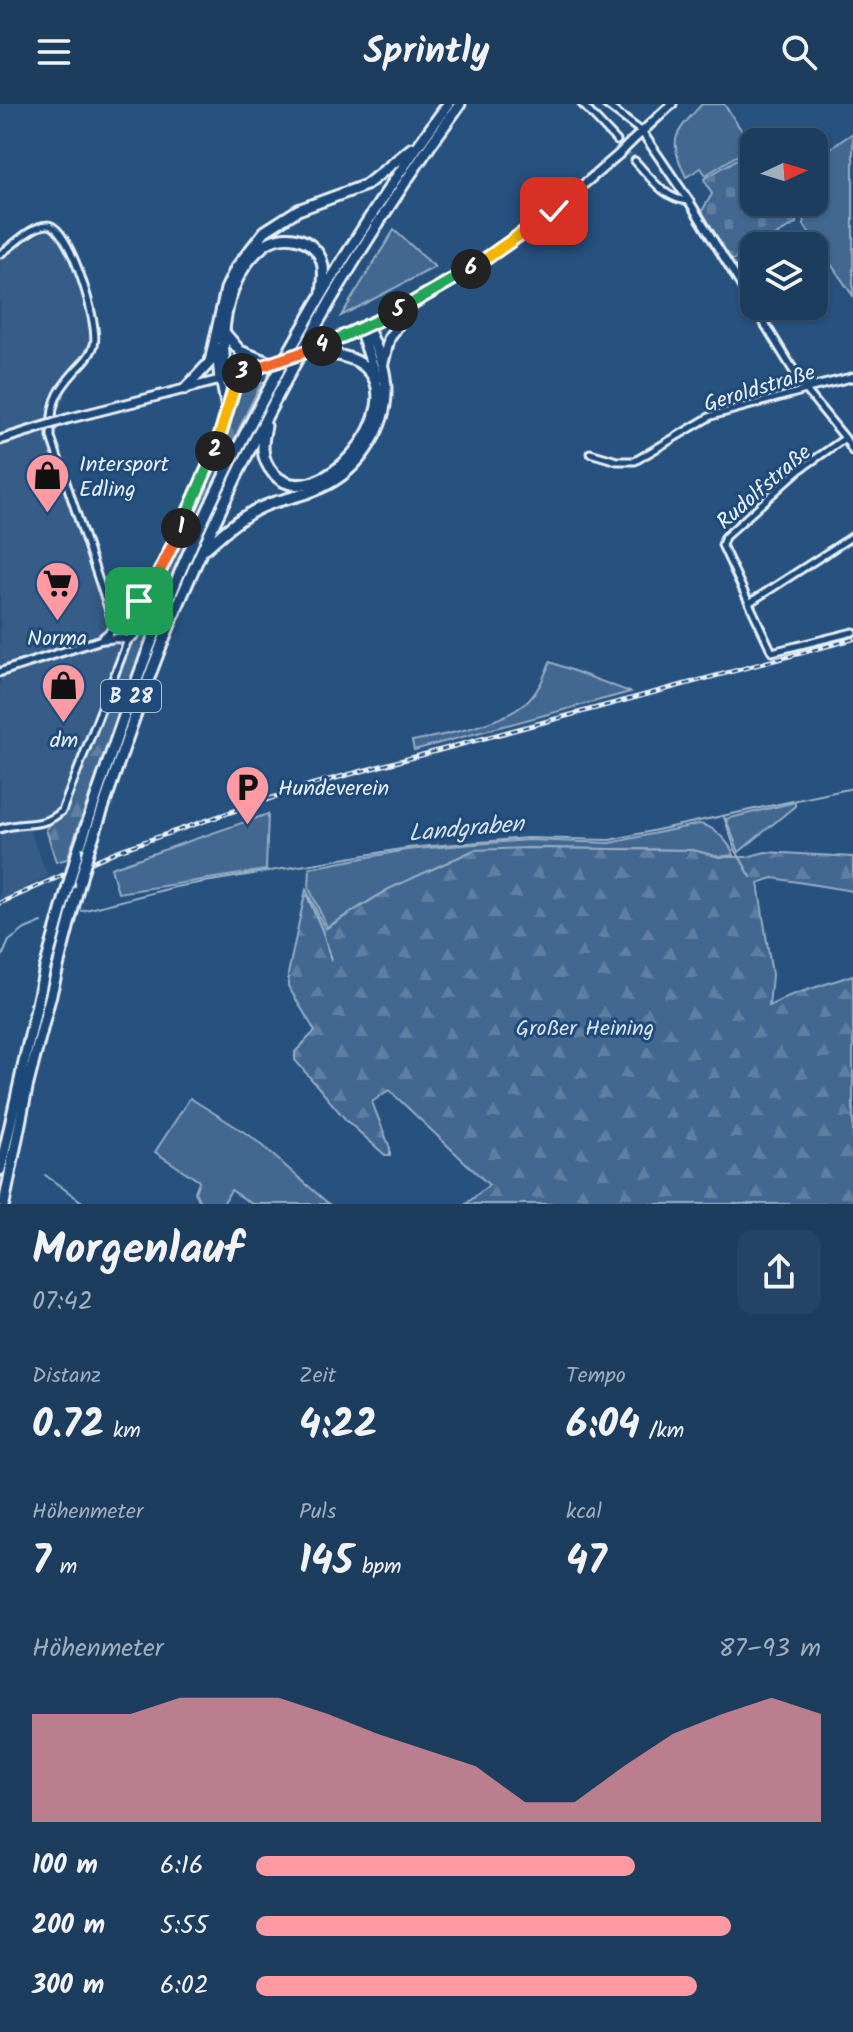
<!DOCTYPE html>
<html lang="de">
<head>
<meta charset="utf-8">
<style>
	:root { --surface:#1d3d5f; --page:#254465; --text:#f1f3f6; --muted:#a0aebd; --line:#3b5674; --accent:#ff9aa2 }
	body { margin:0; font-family:Kalam,sans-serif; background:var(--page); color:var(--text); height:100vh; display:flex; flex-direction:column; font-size:30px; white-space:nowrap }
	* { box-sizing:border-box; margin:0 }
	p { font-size:26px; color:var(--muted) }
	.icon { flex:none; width:44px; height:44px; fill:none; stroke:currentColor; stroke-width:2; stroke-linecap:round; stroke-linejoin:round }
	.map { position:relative; height:1100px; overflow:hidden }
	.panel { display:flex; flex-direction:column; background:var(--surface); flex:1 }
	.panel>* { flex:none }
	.needle { width:52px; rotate:86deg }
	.buttons { position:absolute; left:740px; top:24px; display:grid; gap:16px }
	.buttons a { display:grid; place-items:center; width:88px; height:88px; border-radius:16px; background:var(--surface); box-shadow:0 2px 6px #0004,0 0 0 2px var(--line); font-size:40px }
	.pin { position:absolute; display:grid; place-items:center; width:68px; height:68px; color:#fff; margin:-34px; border-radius:16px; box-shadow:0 4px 12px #0006 }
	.km { position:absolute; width:40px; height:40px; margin:-20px; border-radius:50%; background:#222; color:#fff; font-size:22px; line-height:40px; text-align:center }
	.round { display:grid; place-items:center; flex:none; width:84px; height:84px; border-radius:16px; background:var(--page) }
	.head { display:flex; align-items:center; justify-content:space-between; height:136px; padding:0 32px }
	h1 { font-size:44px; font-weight:700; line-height:60px }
	.stats { display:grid; grid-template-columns:repeat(3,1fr); gap:12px; height:136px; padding:8px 32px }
	.stats div { display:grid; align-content:center }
	.stats b { font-size:40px; font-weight:700 }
	.stats small { font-size:22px; font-weight:400 }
	.stats p { font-size:22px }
	.chart { height:224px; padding:16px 32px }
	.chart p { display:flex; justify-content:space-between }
	.chart svg { width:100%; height:144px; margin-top:8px; fill:var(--accent); opacity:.7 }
	ul { padding:0 32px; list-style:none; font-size:26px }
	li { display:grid; grid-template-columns:128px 96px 1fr; align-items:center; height:60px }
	li i { height:20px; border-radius:10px; background:var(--accent) }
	header { display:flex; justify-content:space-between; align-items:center; height:104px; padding:0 32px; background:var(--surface); font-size:36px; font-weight:700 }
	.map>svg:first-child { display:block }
	.built { fill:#355d88 }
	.green { fill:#436891; stroke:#96acc4; stroke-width:2 }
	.forest { fill:url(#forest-firs); stroke:#96acc4; stroke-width:2 }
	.cemetery { fill:url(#cemetery-stones); stroke:#96acc4; stroke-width:2 }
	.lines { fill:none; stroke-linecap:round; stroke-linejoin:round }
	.stream { stroke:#9db3c9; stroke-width:2 }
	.minor-tunnel { stroke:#446991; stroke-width:5; stroke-dasharray:5 2.5; stroke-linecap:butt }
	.minor-casing { stroke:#e8f1f8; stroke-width:11 }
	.tertiary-casing { stroke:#e8f1f8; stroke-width:12 }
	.secondary-casing { stroke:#e8f1f8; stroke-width:13 }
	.trunk-casing { stroke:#e8f1f8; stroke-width:15 }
	.minor { stroke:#1f4a7a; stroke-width:5 }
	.tertiary { stroke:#1f4a7a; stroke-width:6 }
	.secondary { stroke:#1f4a7a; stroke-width:7 }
	.trunk { stroke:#1f4a7a; stroke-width:9 }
	.rail-casing { stroke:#e8f1f8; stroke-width:5 }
	.rail { stroke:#1f4a7a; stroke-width:2; stroke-dasharray:6; stroke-linecap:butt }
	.secondary-bridge-casing { stroke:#e8f1f8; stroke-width:13; stroke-linecap:butt }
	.trunk-bridge-casing { stroke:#e8f1f8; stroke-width:15; stroke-linecap:butt }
	.secondary-bridge { stroke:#1f4a7a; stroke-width:7 }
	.trunk-bridge { stroke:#1f4a7a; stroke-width:9 }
	.split-1-casing { stroke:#fff; stroke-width:16 }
	.split-2-casing { stroke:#fff; stroke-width:16 }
	.split-3-casing { stroke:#fff; stroke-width:16 }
	.split-4-casing { stroke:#fff; stroke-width:16 }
	.split-5-casing { stroke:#fff; stroke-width:16 }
	.split-6-casing { stroke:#fff; stroke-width:16 }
	.split-7-casing { stroke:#fff; stroke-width:16 }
	.split-1 { stroke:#f0652b; stroke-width:10 }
	.split-2 { stroke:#22a559; stroke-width:10 }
	.split-3 { stroke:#f5b400; stroke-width:10 }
	.split-4 { stroke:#f0652b; stroke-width:10 }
	.split-5 { stroke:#22a559; stroke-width:10 }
	.split-6 { stroke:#22a559; stroke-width:10 }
	.split-7 { stroke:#f5b400; stroke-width:10 }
	.labels { text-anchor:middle; stroke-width:6; stroke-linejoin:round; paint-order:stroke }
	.shield { fill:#1f4a7a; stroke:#acbfd2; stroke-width:2 }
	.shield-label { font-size:20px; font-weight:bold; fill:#e8f1f8 }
	.street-label { font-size:22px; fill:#e8f1f8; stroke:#1f4a7a }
	.poi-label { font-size:22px; fill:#e8f1f8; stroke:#1f4a7a; text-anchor:start }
	.park-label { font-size:22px; fill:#d8e3ee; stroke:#1f4a7a }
	.water-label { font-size:24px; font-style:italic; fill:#d5e2ec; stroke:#1f4a7a }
</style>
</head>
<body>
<header><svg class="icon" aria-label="menu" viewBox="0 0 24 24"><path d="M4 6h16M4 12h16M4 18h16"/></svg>Sprintly<svg class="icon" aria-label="search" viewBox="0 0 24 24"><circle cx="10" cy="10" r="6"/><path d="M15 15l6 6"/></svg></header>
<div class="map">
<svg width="853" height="1100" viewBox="0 0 853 1100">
	<defs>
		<pattern id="forest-firs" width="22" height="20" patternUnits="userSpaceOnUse" patternTransform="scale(2)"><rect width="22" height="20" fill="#436891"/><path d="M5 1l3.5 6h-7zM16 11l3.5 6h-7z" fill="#5e7ea1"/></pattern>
		<pattern id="cemetery-stones" width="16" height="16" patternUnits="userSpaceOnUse" patternTransform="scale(2)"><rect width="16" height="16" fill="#436891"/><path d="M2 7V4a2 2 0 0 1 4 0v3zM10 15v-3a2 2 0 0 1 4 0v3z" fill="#5e7ea1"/></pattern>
	</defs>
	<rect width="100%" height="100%" fill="#27517f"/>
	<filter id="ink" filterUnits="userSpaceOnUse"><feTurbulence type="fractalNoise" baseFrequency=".0125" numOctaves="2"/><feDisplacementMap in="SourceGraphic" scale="16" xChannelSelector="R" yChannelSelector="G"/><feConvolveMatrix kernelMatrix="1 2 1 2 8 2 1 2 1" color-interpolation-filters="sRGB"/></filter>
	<g filter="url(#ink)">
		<path class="built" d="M45,127l8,1 9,8 29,83 1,10 -5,18 -29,31 -12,22 69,216 -3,10 9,27 -55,144 -11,17 -25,14 18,44 -48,25v-643z"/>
		<path class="green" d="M702,0h22l28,42 -46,29 -5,-7 -15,9c-19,-40 -11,-43 16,-73z
			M853,29v163l-49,-71v-10l-9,-13h19v-43z
			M394,126l41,37 -94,49z
			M550,558l80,30 -216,58 -2,-9c33,-6 93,-17 117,-41 11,-11 15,-24 21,-38z
			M795,698v4l-56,46 -13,-33z
			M268,710l-2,56 -148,23 -7,-25z
			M699,720c14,1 30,18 35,31l-15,2 -26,-7 -165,-2 -139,41 -62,38 -18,-39 1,-20 96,-18 68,-6 54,-4 82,3z
			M190,994l62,39 77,67h-77l-21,-14 -8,14h-22l-6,-12 4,-11 -44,-29z"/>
		<path class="forest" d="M262,278c-78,154 -138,315 -195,477l-11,3 -10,-33 17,-18 63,-160 12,-15 -2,-13 5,-22 13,-14 43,-82 21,-44 23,-74z
			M528,744l165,2 26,7h28l18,-5 88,5v34l-80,-13 -15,5 14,92 -3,31 20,-10 64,-21v229h-387l23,-19 -100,-95 -17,12 18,46v7h-5l-39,-35 -51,-60v-8l20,-21 -27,-45v-12l18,-85 19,40 64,-40 85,-39z"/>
		<path class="cemetery" d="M752,46l2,52h30l13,21 -66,38 -29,-50 10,-17 -8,-15z"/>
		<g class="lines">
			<path class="stream" d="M724,713l11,32 16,28
				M307,791l15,35 9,30
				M82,807l93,-24 232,-39 120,-10 83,2 243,-52
				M0,857l9,-20 16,-12 17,-7
				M45,1071l40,29"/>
			<path class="minor-tunnel" d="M617,37l18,20"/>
			<defs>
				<path id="minor" d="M582,0l35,37
					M605,0l37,28
					M635,57c16,17 29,38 53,40
					M0,150c13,-8 31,-28 47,-29 22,-2 53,101 47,120 -3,10 -11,18 -18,25 -22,24 -25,35 -25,67l62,186
					M845,334l-47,33 -73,66 -3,8 50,107 81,-20
					M590,349l27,8h18l76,-45 95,-26 39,48 8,14
					M749,499l104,-67
					M0,725c24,-9 41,1 62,-18l66,-171"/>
				<path id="tertiary" d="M642,28l47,69 116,188 48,-12
					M220,276l6,32
					M126,511l28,-32 58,-123 18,-60 -3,-22
					M0,568l100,-32 17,-2 11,2 7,-5 2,-11 -6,-7h-12l-6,7 -1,6 -12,10"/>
				<path id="secondary" d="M631,38l41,-38
					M311,247c118,-47 213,-113 307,-196
					M230,296l8,-25
					M67,315l153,-39 53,-16
					M0,336l32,-10"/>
				<path id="trunk" d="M360,225l17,50
					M224,228l16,19 33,13
					M217,244l3,32
					M383,259l6,-24 21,-34
					M227,274c-9,-44 -1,-100 35,-131 19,-17 52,-11 60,15 3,10 1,21 0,31
					M185,285l25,-27 16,-73 10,-21 29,-37 33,-21 68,-25 46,-37
					M266,322c-4,17 -6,32 7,47 43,48 141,-66 91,-107 -13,-11 -36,-12 -53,-15
					M206,444c21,-19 40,-36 66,-45 16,-5 33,-8 48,-15 40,-17 72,-65 65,-110 -2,-18 -11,-35 -18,-52
					M89,745c24,-68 46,-138 73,-205 77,-190 177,-375 298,-540
					M77,750c24,-71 47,-142 74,-211 73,-188 178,-377 297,-539
					M0,1066l45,-202 23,-82
					M4,1100l23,-116 53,-207"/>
			</defs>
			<use href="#minor" class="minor-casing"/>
			<use href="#tertiary" class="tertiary-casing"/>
			<use href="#secondary" class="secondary-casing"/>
			<use href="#trunk" class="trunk-casing"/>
			<use href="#minor" class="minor"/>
			<use href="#tertiary" class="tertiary"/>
			<use href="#secondary" class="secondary"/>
			<use href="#trunk" class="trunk"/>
			<defs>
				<path id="rail" d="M0,799l117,-52 193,-66 543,-146"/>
			</defs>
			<use href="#rail" class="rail-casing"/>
			<use href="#rail" class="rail"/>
			<defs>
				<path id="secondary-bridge" d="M618,51l13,-13
					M273,260l38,-13
					M32,326l35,-11"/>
				<path id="trunk-bridge" d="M80,777l9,-32
					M68,782l9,-32"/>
			</defs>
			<use href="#secondary-bridge" class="secondary-bridge-casing"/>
			<use href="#trunk-bridge" class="trunk-bridge-casing"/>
			<use href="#secondary-bridge" class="secondary-bridge"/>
			<use href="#trunk-bridge" class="trunk-bridge"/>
		</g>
	</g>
	<g class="lines" filter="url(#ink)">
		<defs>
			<path id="split-1" d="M139,497l15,-18 27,-55"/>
			<path id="split-2" d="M181,424l34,-77"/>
			<path id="split-3" d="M215,347l23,-76 4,-2"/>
			<path id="split-4" d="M242,269l80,-27"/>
			<path id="split-5" d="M322,242l76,-35"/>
			<path id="split-6" d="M398,207l73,-42"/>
			<path id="split-7" d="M471,165l83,-58"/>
		</defs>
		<use href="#split-1" class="split-1-casing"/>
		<use href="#split-2" class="split-2-casing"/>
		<use href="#split-3" class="split-3-casing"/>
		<use href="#split-4" class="split-4-casing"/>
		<use href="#split-5" class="split-5-casing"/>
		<use href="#split-6" class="split-6-casing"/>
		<use href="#split-7" class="split-7-casing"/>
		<use href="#split-1" class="split-1"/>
		<use href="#split-2" class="split-2"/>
		<use href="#split-3" class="split-3"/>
		<use href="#split-4" class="split-4"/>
		<use href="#split-5" class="split-5"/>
		<use href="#split-6" class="split-6"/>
		<use href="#split-7" class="split-7"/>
	</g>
	<defs>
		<symbol id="shop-pin" viewBox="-11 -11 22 30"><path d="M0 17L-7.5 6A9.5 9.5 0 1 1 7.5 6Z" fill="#ff9aa2" stroke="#1f4a7a"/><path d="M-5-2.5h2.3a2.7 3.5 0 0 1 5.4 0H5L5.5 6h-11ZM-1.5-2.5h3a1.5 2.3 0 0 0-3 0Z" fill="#111"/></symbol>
		<symbol id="supermarket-pin" viewBox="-11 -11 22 30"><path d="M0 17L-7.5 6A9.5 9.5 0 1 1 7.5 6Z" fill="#ff9aa2" stroke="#1f4a7a"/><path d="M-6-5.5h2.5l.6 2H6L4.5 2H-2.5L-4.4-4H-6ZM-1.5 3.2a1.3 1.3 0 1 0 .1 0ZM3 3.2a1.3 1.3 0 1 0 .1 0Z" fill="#111"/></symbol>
		<symbol id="parking-pin" viewBox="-11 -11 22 30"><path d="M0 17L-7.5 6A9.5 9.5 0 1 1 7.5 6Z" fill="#ff9aa2" stroke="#1f4a7a"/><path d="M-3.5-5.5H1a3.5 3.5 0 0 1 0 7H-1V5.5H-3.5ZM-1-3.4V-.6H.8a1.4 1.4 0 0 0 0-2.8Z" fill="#111"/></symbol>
	</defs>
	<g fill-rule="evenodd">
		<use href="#shop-pin" x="22" y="346" width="51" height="69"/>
		<use href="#supermarket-pin" x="32" y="454" width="51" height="69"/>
		<use href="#shop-pin" x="38" y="556" width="51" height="69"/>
		<use href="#parking-pin" x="222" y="658" width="51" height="69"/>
	</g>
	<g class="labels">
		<rect class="shield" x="101" y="576" width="60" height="32" rx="6"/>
		<g class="shield-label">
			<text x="131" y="599">B 28</text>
		</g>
		<g class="street-label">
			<text transform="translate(759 283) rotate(-17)" y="8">Geroldstraße</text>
			<text transform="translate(763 382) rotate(-41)" y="8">Rudolfstraße</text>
		</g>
		<g class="poi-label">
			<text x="79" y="367">Intersport<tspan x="79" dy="25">Edling</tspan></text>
			<text x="57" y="541" text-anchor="middle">Norma</text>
			<text x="64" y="643" text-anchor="middle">dm</text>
			<text x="278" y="691">Hundeverein</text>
		</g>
		<g class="park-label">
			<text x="585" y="931">Großer Heining</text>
		</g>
		<g class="water-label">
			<text transform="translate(466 724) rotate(-5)" y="8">Landgraben</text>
		</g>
	</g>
</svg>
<div class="buttons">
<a><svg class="needle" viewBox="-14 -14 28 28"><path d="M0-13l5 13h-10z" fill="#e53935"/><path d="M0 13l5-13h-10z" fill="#a0aebd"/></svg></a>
<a><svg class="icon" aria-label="layers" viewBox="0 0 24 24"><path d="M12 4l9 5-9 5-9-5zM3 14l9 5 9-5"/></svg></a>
</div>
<div class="pin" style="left:139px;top:497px;background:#1e9e55"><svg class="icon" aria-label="arrive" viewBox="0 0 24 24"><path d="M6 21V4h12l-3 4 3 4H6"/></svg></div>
<div class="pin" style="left:554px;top:107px;background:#d93025"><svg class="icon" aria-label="check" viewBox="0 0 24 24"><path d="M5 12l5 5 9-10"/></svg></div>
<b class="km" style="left:181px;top:424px">1</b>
<b class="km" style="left:215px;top:347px">2</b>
<b class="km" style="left:242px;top:269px">3</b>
<b class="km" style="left:322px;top:242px">4</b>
<b class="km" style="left:398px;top:207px">5</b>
<b class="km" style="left:471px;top:165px">6</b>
</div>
<section class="panel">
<div class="head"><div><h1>Morgenlauf</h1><p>07:42</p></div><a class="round"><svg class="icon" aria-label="share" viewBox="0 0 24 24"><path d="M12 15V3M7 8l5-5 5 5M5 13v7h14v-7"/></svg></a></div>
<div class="stats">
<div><p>Distanz</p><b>0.72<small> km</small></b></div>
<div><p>Zeit</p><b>4:22</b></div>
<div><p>Tempo</p><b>6:04<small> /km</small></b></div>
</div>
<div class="stats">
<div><p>Höhenmeter</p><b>7<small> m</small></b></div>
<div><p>Puls</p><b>145<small> bpm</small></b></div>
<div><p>kcal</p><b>47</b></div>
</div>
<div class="chart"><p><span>Höhenmeter</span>87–93 m</p>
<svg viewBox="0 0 160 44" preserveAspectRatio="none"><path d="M0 44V11L10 11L20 11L30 6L40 6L50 6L60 11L70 17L80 22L90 27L100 38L110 38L120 27L130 17L140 11L150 6L160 11V44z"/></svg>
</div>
<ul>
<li><b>100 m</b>6:16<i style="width:67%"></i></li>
<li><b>200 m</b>5:55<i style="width:84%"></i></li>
<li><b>300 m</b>6:02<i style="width:78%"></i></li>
</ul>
</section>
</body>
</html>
